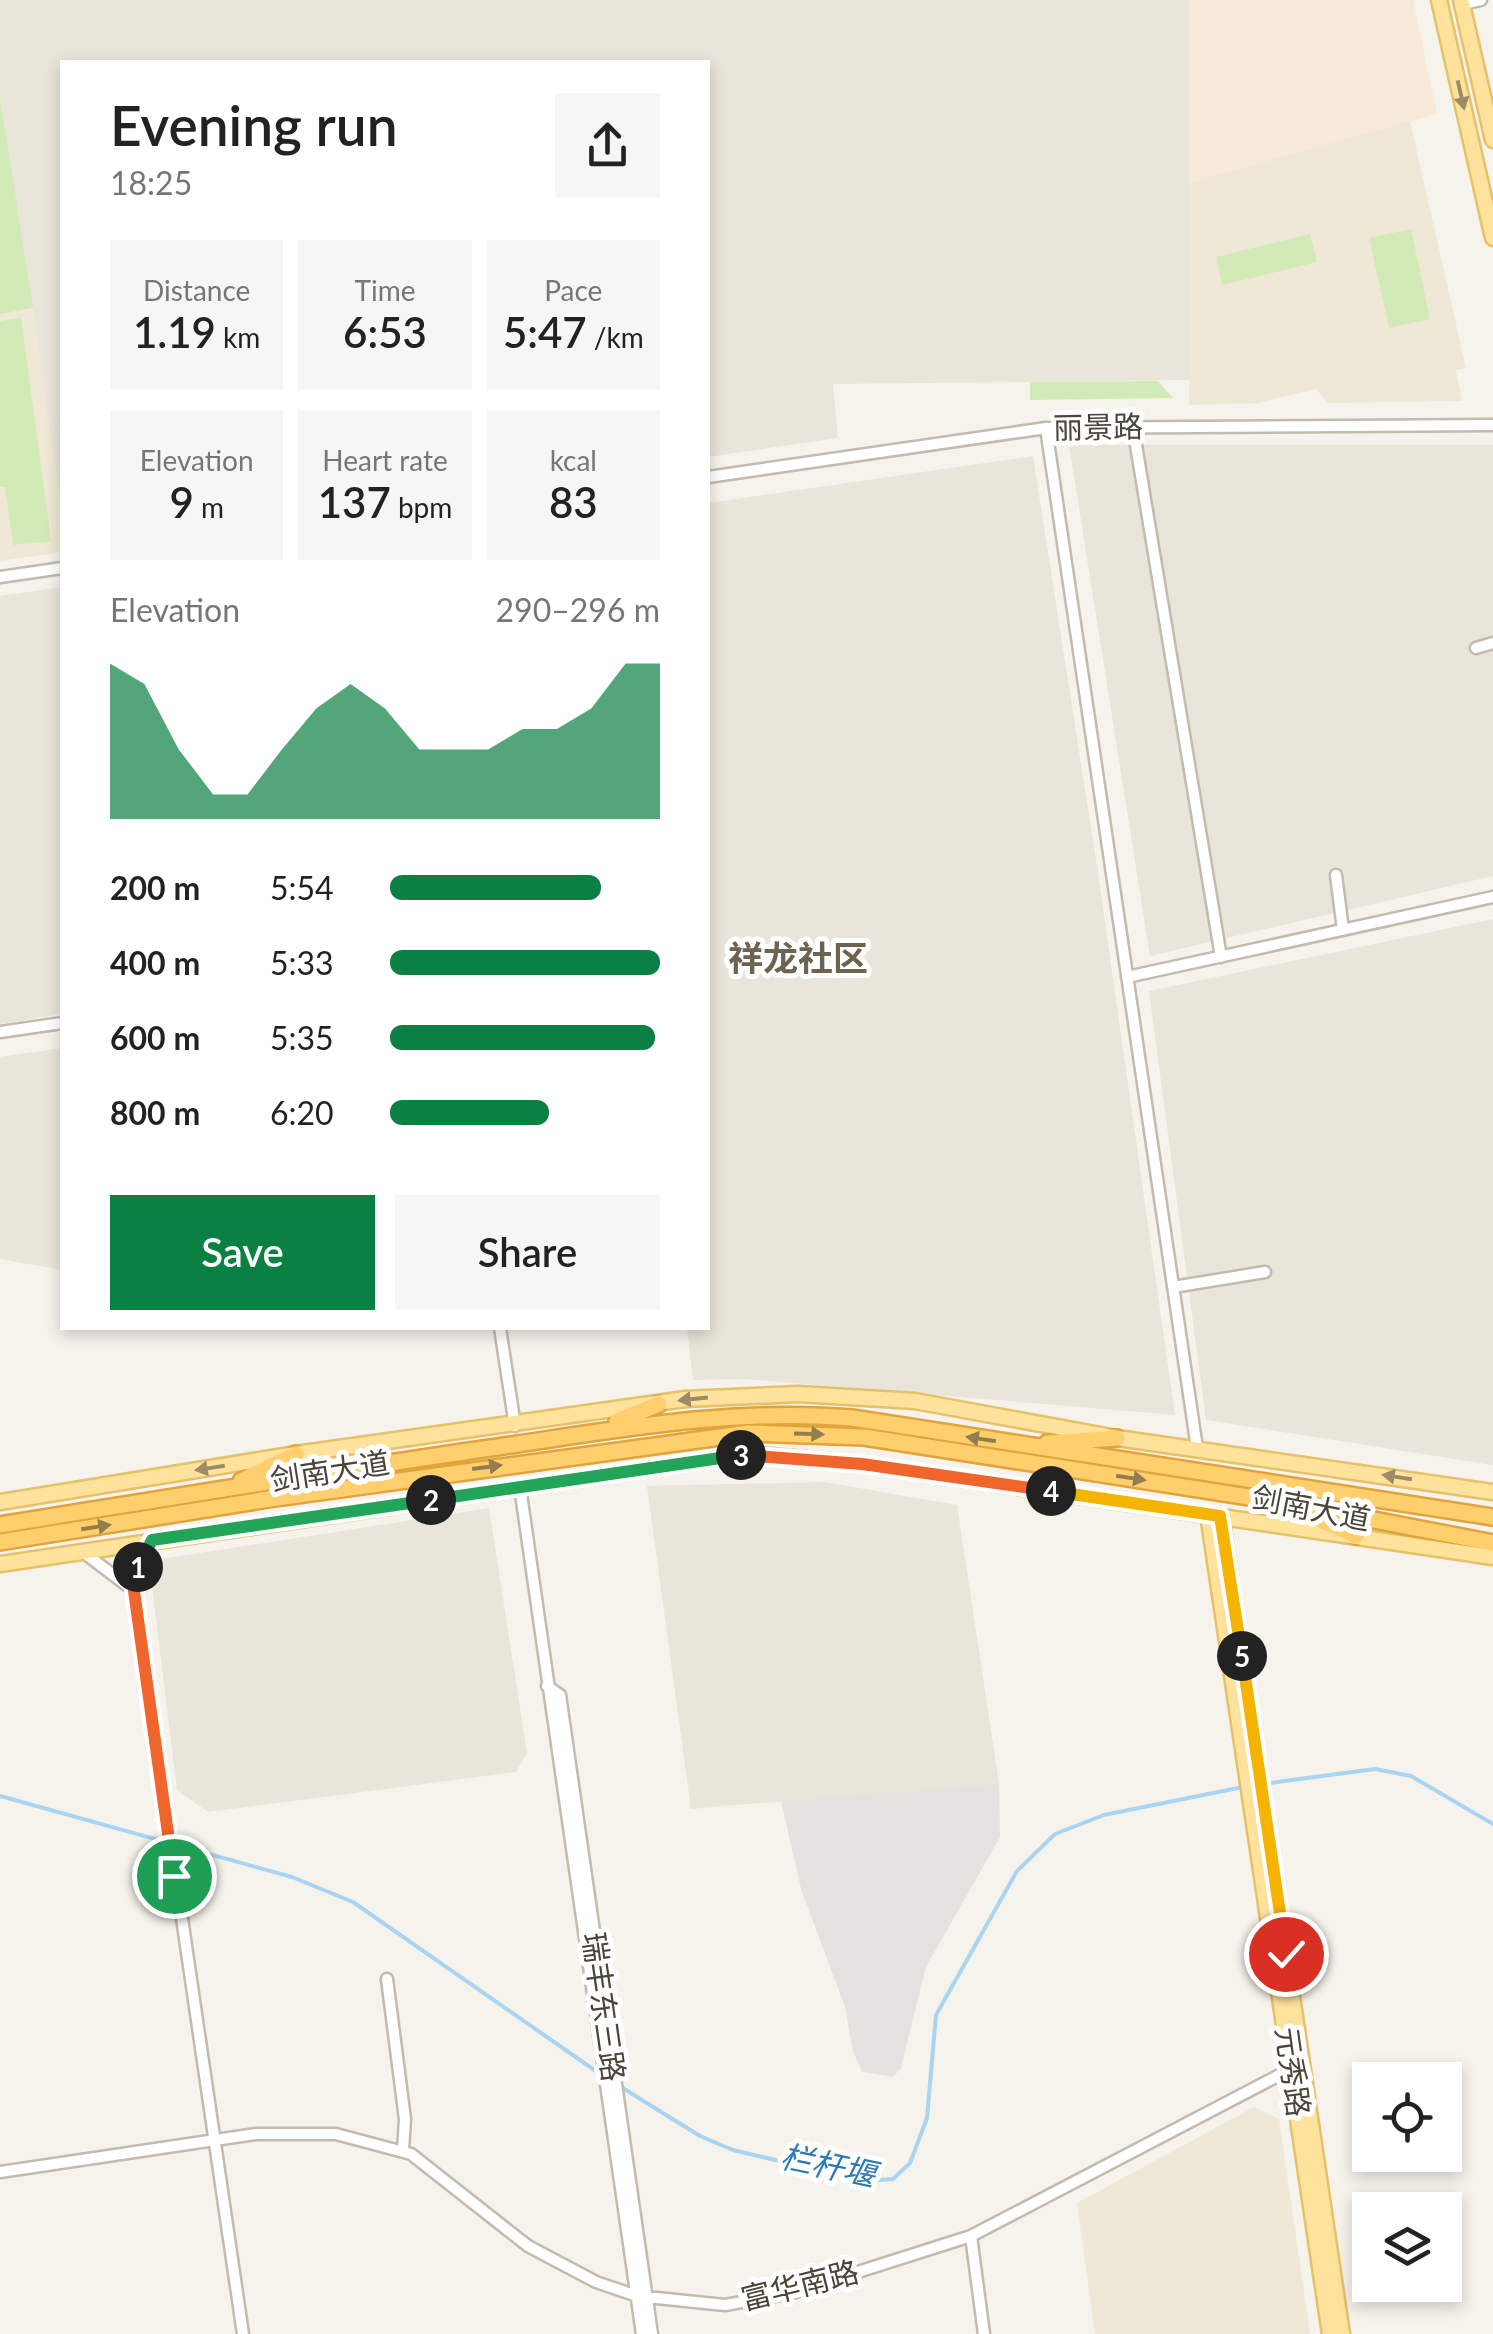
<!DOCTYPE html>
<html lang="en">
<head>
<meta charset="utf-8">
<style>
	:root { --surface:#fff; --page:#f6f6f6; --text:#222; --muted:#767676; --accent:#0b8043 }
	body { margin:0; font-family:Lato,"Noto Sans SC",sans-serif; background:var(--page); color:var(--text); height:100vh; display:flex; flex-direction:column; font-size:38px; white-space:nowrap }
	* { box-sizing:border-box; margin:0 }
	p { font-size:32px; color:var(--muted) }
	.icon { flex:none; width:55px; height:55px; fill:none; stroke:currentColor; stroke-width:2; stroke-linecap:round; stroke-linejoin:round }
	.map { position:relative; flex:1; overflow:hidden }
	.sheet { position:absolute; left:60px; top:60px; width:650px; height:1270px; display:flex; flex-direction:column; background:var(--surface); border-radius:0px; box-shadow:0 5px 15px #0003 }
	.sheet>* { flex:none }
	.fabs { position:absolute; left:1352px; top:2062px; display:grid; gap:20px }
	.fabs a { display:grid; place-items:center; width:110px; height:110px; border-radius:0px; background:var(--surface); box-shadow:0 5px 15px #0003; font-size:50px }
	.pin { position:absolute; display:grid; place-items:center; width:85px; height:85px; color:#fff; margin:-42px; border:5px solid #fff; border-radius:50%; box-shadow:0 2px 10px #0007 }
	.km { position:absolute; width:50px; height:50px; margin:-25px; border-radius:50%; background:#222; color:#fff; font-size:28px; line-height:50px; text-align:center }
	.round { display:grid; place-items:center; flex:none; width:105px; height:105px; border-radius:0px; background:var(--page) }
	.head { display:flex; align-items:center; justify-content:space-between; height:170px; padding:0 50px }
	h1 { font-size:55px; font-weight:600; line-height:75px }
	.stats { display:grid; grid-template-columns:repeat(3,1fr); gap:15px; height:170px; padding:10px 50px }
	.stats div { display:grid; align-content:center; border-radius:0px; background:var(--page); text-align:center }
	.stats b { font-size:42px; font-weight:600 }
	.stats small { font-size:28px; font-weight:400 }
	.stats p { font-size:28px }
	.chart { height:280px; padding:20px 50px }
	.chart p { display:flex; justify-content:space-between }
	.chart svg { width:100%; height:180px; margin-top:10px; fill:var(--accent); opacity:.7 }
	.cta { display:flex; gap:20px; margin-top:auto; padding:20px 50px }
	.cta a { flex:1; height:115px; border-radius:0px; background:var(--accent); color:#fff; font-size:40px; font-weight:600; line-height:115px; text-align:center }
	.cta a+a { background:var(--page); color:var(--text) }
	ul { padding:0 50px; list-style:none; font-size:32px }
	li { display:grid; grid-template-columns:160px 120px 1fr; align-items:center; height:75px }
	li i { height:25px; border-radius:12px; background:var(--accent) }
	.map>svg:first-child { display:block }
	.residential { fill:#eae5da }
	.commercial { fill:#f7ead8 }
	.education { fill:#efe8d6 }
	.green { fill:#d2eab5 }
	.parking { fill:#e5e3e0 }
	.lines { fill:none; stroke-linecap:round; stroke-linejoin:round }
	.stream { stroke:#a9d4f2; stroke-width:4 }
	.minor-casing { stroke:#c2bbae; stroke-width:15 }
	.major-casing { stroke:#e6c16a; stroke-width:19 }
	.highway-casing { stroke:#e0a43c; stroke-width:20 }
	.minor { stroke:#fff; stroke-width:10 }
	.major { stroke:#ffe39c; stroke-width:14 }
	.highway { stroke:#ffcf6e; stroke-width:15 }
	.oneway { fill:#9c8c66 }
	.oneway2 { fill:#937c4e }
	.split-1-casing { stroke:#fff; stroke-width:20 }
	.split-2-casing { stroke:#fff; stroke-width:20 }
	.split-3-casing { stroke:#fff; stroke-width:20 }
	.split-4-casing { stroke:#fff; stroke-width:20 }
	.split-5-casing { stroke:#fff; stroke-width:20 }
	.split-6-casing { stroke:#fff; stroke-width:20 }
	.split-1 { stroke:#f0652b; stroke-width:12 }
	.split-2 { stroke:#22a559; stroke-width:12 }
	.split-3 { stroke:#22a559; stroke-width:12 }
	.split-4 { stroke:#f0652b; stroke-width:12 }
	.split-5 { stroke:#f5b400; stroke-width:12 }
	.split-6 { stroke:#f5b400; stroke-width:12 }
	.labels { text-anchor:middle; stroke-width:10; stroke-linejoin:round; paint-order:stroke }
	.street-label { font-size:30px; fill:#4b4439; stroke:#fff }
	.water-label { font-size:32px; font-style:italic; fill:#2e7ab2; stroke:#fff }
	.quarter-label { font-size:35px; font-weight:bold; fill:#6e6250; stroke:#fff }
</style>
</head>
<body>
<div class="map">
<svg width="1493" height="2334" viewBox="0 0 1493 2334">
	<rect width="100%" height="100%" fill="#f6f3ec"/>
	<path class="residential" d="M0,0h1189v380l-356,4 5,54 -130,19v-395h-646v453l-62,-418z
		M1069,445h424v431l-343,80z
		M1033,456l65,417 77,542 -430,-36 -52,1 -6,-52h21v-825z
		M62,587v427l-62,10v-428z
		M1493,919v546l-287,-45 -57,-429z
		M62,1048v222l-62,-11v-202z
		M825,1482l132,23 42,278 -308,26 -44,-323z
		M489,1508l38,245 -11,19 -308,40 -31,-22 -28,-229z"/>
	<path class="commercial" d="M1189,0h224l24,114 -248,69z"/>
	<path class="education" d="M1410,121l56,247 -10,2 6,31 -134,2 -12,-14 -58,14 -69,2v-222z
		M33,308l29,207v37l-62,9v-247z
		M1254,2107l25,12 31,215h-215l-18,-131z"/>
	<path class="green" d="M0,97l33,211 -33,6z
		M1411,229l19,90 -41,9 -20,-90z
		M1310,234l7,28 -95,23 -6,-28z
		M21,318l30,223 -38,4 -8,-58h-5v-166z
		M1158,381l15,17 -143,2v-18z"/>
	<path class="parking" d="M999,1783l1,54 -74,130 -25,101 -8,9 -31,-5 -9,-21 -8,-44 -44,-118 -20,-88z"/>
	<g class="lines">
		<path class="stream" d="M1262,1784l113,-15 36,7 82,48
			M0,1796l292,81 61,25 247,172
			M621,2087l79,49 33,14 131,31 29,-2 17,-16 17,-45 9,-103 81,-144 38,-37 49,-19 139,-28"/>
		<defs>
			<path id="minor" d="M1462,4l19,-4
				M1133,427l88,530
				M1046,428l151,1020
				M708,477l338,-49 447,-3
				M0,577l62,-9
				M1476,648l17,-5
				M1336,875l7,55
				M1127,977l366,-80
				M0,1032l62,-9
				M1173,1287l92,-15
				M500,1328l15,98
				M520,1487l122,847
				M150,1542l-17,37 1,12 109,743
				M83,1552l50,38
				M547,1686l13,9 92,639
				M387,1979l18,140 -2,31
				M0,2172l256,-38h80l75,20 117,92 68,36 41,14 88,9 67,-12 179,-57 322,-168
				M971,2236l13,98"/>
			<path id="major" d="M1439,0l54,238
				M1461,0l32,140
				M0,1502l296,-48 389,-55 114,-5 116,7 202,37 376,54
				M1208,1514l122,820
				M1221,1516l121,818
				M0,1564l748,-110 114,10 631,93"/>
			<path id="highway" d="M617,1421l42,-17
				M1047,1443l70,-5
				M241,1481l55,-27
				M1307,1514l49,22
				M0,1525c168,-27 336,-55 504,-79 116,-17 230,-38 348,-28l641,99
				M0,1542l269,-43 480,-66 115,4 417,65 212,41"/>
		</defs>
		<use href="#minor" class="minor-casing"/>
		<use href="#major" class="major-casing"/>
		<use href="#highway" class="highway-casing"/>
		<use href="#minor" class="minor"/>
		<use href="#major" class="major"/>
		<use href="#highway" class="highway"/>
	</g>
	<defs><path id="oneway-solid" d="M-6-.8H1V-3.2L6.5 0L1 3.2V.8H-6Z" transform="scale(2.5)"/></defs>
	<g class="oneway">
		<use href="#oneway-solid" transform="translate(1461 95) rotate(77)"/>
		<use href="#oneway-solid" transform="translate(693 1399) rotate(174)"/>
		<use href="#oneway-solid" transform="translate(210 1468) rotate(171)"/>
		<use href="#oneway-solid" transform="translate(1397 1477) rotate(-171)"/>
	</g>
	<g class="oneway2">
		<use href="#oneway-solid" transform="translate(809 1434) rotate(2)"/>
		<use href="#oneway-solid" transform="translate(981 1439) rotate(-171)"/>
		<use href="#oneway-solid" transform="translate(487 1467) rotate(-8)"/>
		<use href="#oneway-solid" transform="translate(1131 1478) rotate(9)"/>
		<use href="#oneway-solid" transform="translate(96 1527) rotate(-9)"/>
	</g>
	<g class="lines">
		<defs>
			<path id="split-1" d="M138,1567l-4,24 40,285"/>
			<path id="split-2" d="M138,1567l14,-27 279,-40"/>
			<path id="split-3" d="M431,1500l310,-45"/>
			<path id="split-4" d="M741,1455l121,9 189,27"/>
			<path id="split-5" d="M1051,1491l169,25 22,140"/>
			<path id="split-6" d="M1242,1656l44,298"/>
		</defs>
		<use href="#split-1" class="split-1-casing"/>
		<use href="#split-2" class="split-2-casing"/>
		<use href="#split-3" class="split-3-casing"/>
		<use href="#split-4" class="split-4-casing"/>
		<use href="#split-5" class="split-5-casing"/>
		<use href="#split-6" class="split-6-casing"/>
		<use href="#split-1" class="split-1"/>
		<use href="#split-2" class="split-2"/>
		<use href="#split-3" class="split-3"/>
		<use href="#split-4" class="split-4"/>
		<use href="#split-5" class="split-5"/>
		<use href="#split-6" class="split-6"/>
	</g>
	<g class="labels">
		<g class="street-label">
			<text transform="translate(1098 428) rotate(-1)" y="10">丽景路</text>
			<text transform="translate(330 1472) rotate(-9)" y="10">剑南大道</text>
			<text transform="translate(1311 1509) rotate(11)" y="10">剑南大道</text>
			<text transform="translate(603 2007) rotate(82)" y="10">瑞丰东三路</text>
			<text transform="translate(1292 2072) rotate(82)" y="10">元秀路</text>
			<text transform="translate(800 2286) rotate(-14)" y="10">富华南路</text>
		</g>
		<g class="water-label">
			<text transform="translate(828 2166) rotate(12)" y="11">栏杆堰</text>
		</g>
		<g class="quarter-label">
			<text x="798" y="971">祥龙社区</text>
		</g>
	</g>
</svg>
<div class="fabs">
<a><svg class="icon" aria-label="locate" viewBox="0 0 24 24"><circle cx="12" cy="12" r="6"/><path d="M12 2v4M12 18v4M2 12h4M18 12h4"/></svg></a>
<a><svg class="icon" aria-label="layers" viewBox="0 0 24 24"><path d="M12 4l9 5-9 5-9-5zM3 14l9 5 9-5"/></svg></a>
</div>
<div class="pin" style="left:174px;top:1876px;background:#1e9e55"><svg class="icon" aria-label="arrive" viewBox="0 0 24 24"><path d="M6 21V4h12l-3 4 3 4H6"/></svg></div>
<div class="pin" style="left:1286px;top:1954px;background:#d93025"><svg class="icon" aria-label="check" viewBox="0 0 24 24"><path d="M5 12l5 5 9-10"/></svg></div>
<b class="km" style="left:138px;top:1567px">1</b>
<b class="km" style="left:431px;top:1500px">2</b>
<b class="km" style="left:741px;top:1455px">3</b>
<b class="km" style="left:1051px;top:1491px">4</b>
<b class="km" style="left:1242px;top:1656px">5</b>
<section class="sheet">
<div class="head"><div><h1>Evening run</h1><p>18:25</p></div><a class="round"><svg class="icon" aria-label="share" viewBox="0 0 24 24"><path d="M12 15V3M7 8l5-5 5 5M5 13v7h14v-7"/></svg></a></div>
<div class="stats">
<div><p>Distance</p><b>1.19<small> km</small></b></div>
<div><p>Time</p><b>6:53</b></div>
<div><p>Pace</p><b>5:47<small> /km</small></b></div>
</div>
<div class="stats">
<div><p>Elevation</p><b>9<small> m</small></b></div>
<div><p>Heart rate</p><b>137<small> bpm</small></b></div>
<div><p>kcal</p><b>83</b></div>
</div>
<div class="chart"><p><span>Elevation</span>290–296 m</p>
<svg viewBox="0 0 160 44" preserveAspectRatio="none"><path d="M0 44V6L10 11L20 27L30 38L40 38L50 27L60 17L70 11L80 17L90 27L100 27L110 27L120 22L130 22L140 17L150 6L160 6V44z"/></svg>
</div>
<ul>
<li><b>200 m</b>5:54<i style="width:78%"></i></li>
<li><b>400 m</b>5:33<i style="width:100%"></i></li>
<li><b>600 m</b>5:35<i style="width:98%"></i></li>
<li><b>800 m</b>6:20<i style="width:59%"></i></li>
</ul>
<div class="cta"><a>Save</a><a>Share</a></div>
</section>
</div>
</body>
</html>
